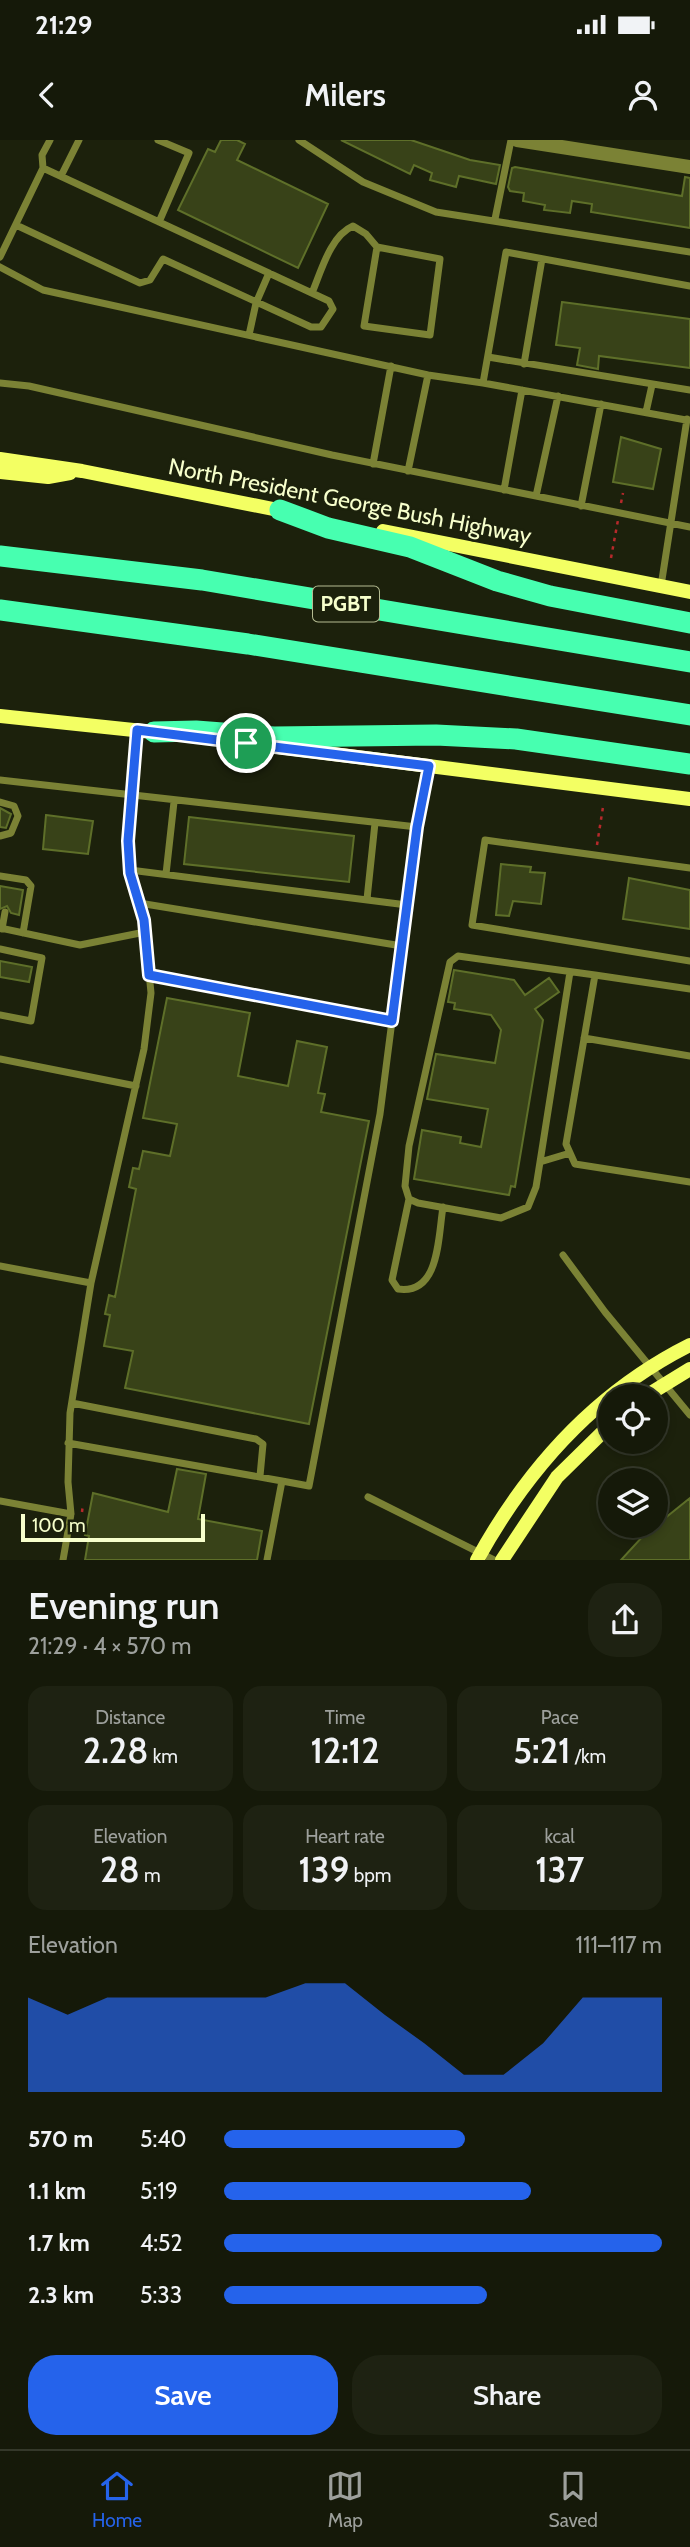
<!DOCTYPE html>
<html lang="en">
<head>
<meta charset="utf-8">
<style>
	:root { --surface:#151909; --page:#1e2212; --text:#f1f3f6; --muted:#9da09c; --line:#34382a; --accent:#2563eb }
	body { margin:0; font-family:Cabin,sans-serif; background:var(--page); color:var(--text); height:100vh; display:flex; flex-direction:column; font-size:26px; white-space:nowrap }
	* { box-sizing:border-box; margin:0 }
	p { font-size:23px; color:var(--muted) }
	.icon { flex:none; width:38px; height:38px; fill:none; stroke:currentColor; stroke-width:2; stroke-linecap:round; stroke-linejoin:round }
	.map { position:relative; height:1420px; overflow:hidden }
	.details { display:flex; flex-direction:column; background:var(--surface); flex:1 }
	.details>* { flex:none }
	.controls { position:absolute; left:598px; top:1244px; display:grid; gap:14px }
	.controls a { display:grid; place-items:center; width:70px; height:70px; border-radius:50%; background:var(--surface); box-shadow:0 4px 10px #0003,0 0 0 2px var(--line); font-size:35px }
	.scale { position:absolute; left:21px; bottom:18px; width:184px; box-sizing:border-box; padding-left:7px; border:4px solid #f7ffcc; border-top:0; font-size:19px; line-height:24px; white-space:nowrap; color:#f7ffcc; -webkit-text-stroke:5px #1c210c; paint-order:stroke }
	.pin { position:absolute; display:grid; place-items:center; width:60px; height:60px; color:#fff; margin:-30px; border:4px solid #fff; border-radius:50%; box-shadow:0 2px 7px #0007 }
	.round { display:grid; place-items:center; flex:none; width:74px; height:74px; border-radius:28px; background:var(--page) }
	.headline { display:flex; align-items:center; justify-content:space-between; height:119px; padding:0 28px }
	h1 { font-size:38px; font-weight:600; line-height:52px }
	.figures { display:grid; grid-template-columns:repeat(3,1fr); gap:10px; height:119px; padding:7px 28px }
	.figures div { display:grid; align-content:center; border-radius:18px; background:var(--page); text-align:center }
	.figures b { font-size:35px; font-weight:600 }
	.figures small { font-size:19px; font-weight:400 }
	.figures p { font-size:19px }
	.chart { height:196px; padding:14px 28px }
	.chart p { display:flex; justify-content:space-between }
	.chart svg { width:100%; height:126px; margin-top:7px; fill:var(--accent); opacity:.7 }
	.primary-button { display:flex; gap:14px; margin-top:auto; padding:14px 28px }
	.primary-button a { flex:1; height:80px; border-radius:28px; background:var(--accent); color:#fff; font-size:28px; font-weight:600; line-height:80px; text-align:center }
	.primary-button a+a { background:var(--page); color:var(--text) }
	ul { padding:0 28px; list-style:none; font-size:23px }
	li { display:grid; grid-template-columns:112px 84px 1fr; align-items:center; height:52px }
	li i { height:18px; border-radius:9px; background:var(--accent) }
	.status { display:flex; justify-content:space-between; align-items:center; height:49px; padding:0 35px; background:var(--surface); direction:ltr }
	.status svg { height:19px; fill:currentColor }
	header { display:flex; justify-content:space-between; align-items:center; height:91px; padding:0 28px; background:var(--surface); font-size:32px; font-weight:600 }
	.tab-bar { display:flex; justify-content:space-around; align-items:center; height:98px; border-top:2px solid var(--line); background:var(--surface); font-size:19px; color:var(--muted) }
	.tab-bar a { display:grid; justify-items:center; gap:4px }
	.tab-bar .active { color:var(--accent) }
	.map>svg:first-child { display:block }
	.building { fill:#384218; stroke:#5e6f29; stroke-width:2 }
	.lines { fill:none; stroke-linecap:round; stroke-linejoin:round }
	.path { stroke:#b6292b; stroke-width:2.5; stroke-dasharray:3.5 5; stroke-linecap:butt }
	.lane { stroke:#7b8235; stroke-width:7 }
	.street { stroke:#7b8235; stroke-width:14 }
	.secondary { stroke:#f3ff63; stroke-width:14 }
	.highway { stroke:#47ffb0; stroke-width:21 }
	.route-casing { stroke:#fff; stroke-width:14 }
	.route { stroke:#2563eb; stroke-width:9 }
	.labels { text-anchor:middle; stroke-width:5; stroke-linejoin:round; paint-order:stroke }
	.shield { fill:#1c210c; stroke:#b5bc92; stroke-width:2 }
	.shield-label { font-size:21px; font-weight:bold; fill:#f7ffcc }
	.street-label { font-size:23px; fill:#f7ffcc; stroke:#1c210c }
</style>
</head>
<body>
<div class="status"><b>21:29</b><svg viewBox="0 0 49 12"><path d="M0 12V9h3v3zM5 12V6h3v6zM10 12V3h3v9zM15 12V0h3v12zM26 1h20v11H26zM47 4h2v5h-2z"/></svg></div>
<header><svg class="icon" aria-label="back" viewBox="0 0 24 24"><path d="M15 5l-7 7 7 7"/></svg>Milers<svg class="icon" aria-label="person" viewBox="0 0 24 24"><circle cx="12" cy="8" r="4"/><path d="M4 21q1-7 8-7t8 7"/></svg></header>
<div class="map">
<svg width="690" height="1420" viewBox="0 0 690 1420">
	<rect width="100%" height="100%" fill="#1c210c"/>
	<path class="building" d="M221,0h16l8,4 -8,16 91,44 -30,64 -120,-58 30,-61 7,3z
		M341,0h70l59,20 30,5 -4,19 -37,-8 -3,11 -26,-7 2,-7 -18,-8 -4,9z
		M515,27l167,29 3,-19 5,1v50l-99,-16 1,-8 -20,-3 -2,12 -26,-3 1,-5 -22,-4 1,-8 -14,-2 -2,-4 4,-19z
		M562,162l128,17v49l-91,-12 -1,13 -21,-4 3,-17 -24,-3z
		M621,297l40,12 -8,40 -40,-7z
		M0,668l11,6 -5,14 -6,-1z
		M46,675l47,6 -5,33 -45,-5z
		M189,677l165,19 -5,46 -165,-18z
		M501,724l30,3 -1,5 15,1 -4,31 -28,-3 -4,15 -13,-1z
		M629,738l61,12v39l-67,-10z
		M0,746l23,4 -4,25 -8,-2 -4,-7 -7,3z
		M0,821l32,6 -3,15 -29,-5z
		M454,830l60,10 11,15 24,-17 10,14 -24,17 8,11 -28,167 -4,-1 -2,9 -95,-16 8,-49 39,7 -1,6 21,4 7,-38 -61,-10 9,-45 59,9 6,-33 -10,-15 -37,-6 1,-6 -7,-1z
		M167,858l83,15 -12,63 50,10 9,-45 30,6 -9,46 7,1 -4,18 48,9 -60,303 -184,-36 8,-37 -29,-5 6,-31 -5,-1 4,-19 6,2 21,-108 -7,-2 4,-19 6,1 4,-18 27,5 7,-32 -34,-6z
		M177,1329l29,5 -8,45 64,12 -5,29h-172l4,-24 -4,-1 8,-42 75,19z
		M690,1358v62h-69l23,-25z"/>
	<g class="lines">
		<path class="path" d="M621,363l2,-10
			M611,418l7,-38
			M597,705l6,-38
			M82,1372l1,-8"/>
		<path class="lane" d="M158,0l31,13 -30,69
			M299,0l64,42 73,30 254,40
			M61,36l18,-36
			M495,79l16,-79
			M16,85l124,58 10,-3 13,-21 148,68h10l12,-18 -4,-8 -286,-133
			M0,117l43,-89 -1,-13 8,-15
			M0,127l43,23 385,85 55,8
			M312,153c9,-21 18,-57 41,-67l13,8 11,13 -13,79 66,9 10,-76 -63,-12
			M249,195l7,-32 13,-30
			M488,217l202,33
			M524,224l18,-105
			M0,243l29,3 303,69 358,72
			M646,272l6,-27
			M686,280l-203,-37 23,-131 184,34
			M373,324l18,-98
			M408,331l20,-96
			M504,350l18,-100
			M536,356l22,-100
			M581,366l20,-102
			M661,446l26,-167
			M0,640l417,47 -37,287 -71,372 -27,-5
			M0,662l14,4 4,10 -7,17 -11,3
			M417,687l12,-61
			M690,728l-205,-28 -13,85 218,36
			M130,730l277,35
			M166,734l8,-72
			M0,736l26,4 5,6 -8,47
			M367,759l8,-76
			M139,763l263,43
			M0,788l80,17 65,-13
			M2,789l3,-17
			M0,809l42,9 -11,63 -31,-6
			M149,835l243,46
			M690,849l-95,-14 -29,169 9,20 115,18
			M584,898l106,18
			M0,919l136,27
			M570,1013l-30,9 -4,25 -8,20 -27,11 -83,-15 -9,-4 -4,-13 4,-40 41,-184 8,-6 137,19
			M540,1022l30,-190
			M409,1059l-17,81 6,9c42,6 40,-52 45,-82
			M563,1115l42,57 85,103
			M0,1126l91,17
			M72,1263l184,36 7,5 -3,32
			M68,1303l214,38 -15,79
			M368,1357l126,63
			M0,1361l71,13
			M63,1420l8,-46 -3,-32 2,-69 21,-130 53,-234 7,-56 -7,-73 -14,-47 -2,-32 9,-110"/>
		<path class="street" d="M517,0l173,27"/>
		<path class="secondary" d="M0,319l82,12 206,41
			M0,332l48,5 22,-4
			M383,391l307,61
			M0,576l162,17
			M262,605l428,54
			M646,1256l44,-27
			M477,1420c50,-91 119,-168 213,-215
			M502,1420l55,-83 54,-53"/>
		<path class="highway" d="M280,370l48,18 82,19 87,34 53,15 140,27
			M0,416l202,24 488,82
			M0,470l248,34 442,71
			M154,592l42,-1 78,6 162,-2 80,4 174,25"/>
	</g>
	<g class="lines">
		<defs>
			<path id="route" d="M137,590l292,36 -12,61 -25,194 -243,-46 -5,-55 -14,-47 -2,-32z"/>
		</defs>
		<use href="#route" class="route-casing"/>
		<use href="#route" class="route"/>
	</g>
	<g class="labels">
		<rect class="shield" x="313" y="446.5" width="66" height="35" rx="5"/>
		<g class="shield-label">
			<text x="346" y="471">PGBT</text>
		</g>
		<g class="street-label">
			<text transform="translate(350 361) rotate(11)" y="8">North President George Bush Highway</text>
		</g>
	</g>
</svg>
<div class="controls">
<a><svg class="icon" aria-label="locate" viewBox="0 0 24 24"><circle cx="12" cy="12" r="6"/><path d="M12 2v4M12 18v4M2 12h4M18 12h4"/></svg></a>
<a><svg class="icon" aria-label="layers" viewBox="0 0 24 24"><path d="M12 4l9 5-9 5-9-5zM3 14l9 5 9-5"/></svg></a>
</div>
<div class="scale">100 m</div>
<div class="pin" style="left:246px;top:603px;background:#1e9e55"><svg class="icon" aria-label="arrive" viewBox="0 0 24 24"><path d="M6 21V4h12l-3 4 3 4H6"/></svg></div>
</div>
<section class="details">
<div class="headline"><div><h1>Evening run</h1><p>21:29 · 4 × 570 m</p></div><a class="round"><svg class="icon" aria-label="share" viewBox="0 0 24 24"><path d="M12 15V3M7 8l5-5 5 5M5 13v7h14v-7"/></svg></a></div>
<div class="figures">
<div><p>Distance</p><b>2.28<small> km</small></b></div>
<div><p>Time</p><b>12:12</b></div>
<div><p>Pace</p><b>5:21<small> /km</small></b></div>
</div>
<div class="figures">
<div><p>Elevation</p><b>28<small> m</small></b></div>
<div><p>Heart rate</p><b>139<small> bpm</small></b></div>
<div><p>kcal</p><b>137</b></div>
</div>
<div class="chart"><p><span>Elevation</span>111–117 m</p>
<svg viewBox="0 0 160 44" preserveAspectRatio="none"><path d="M0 44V11L10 17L20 11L30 11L40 11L50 11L60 11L70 6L80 6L90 17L100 27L110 38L120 38L130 27L140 11L150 11L160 11V44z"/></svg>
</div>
<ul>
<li><b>570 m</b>5:40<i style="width:55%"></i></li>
<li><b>1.1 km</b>5:19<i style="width:70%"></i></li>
<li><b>1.7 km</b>4:52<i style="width:100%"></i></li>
<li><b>2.3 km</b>5:33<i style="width:60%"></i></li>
</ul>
<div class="primary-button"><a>Save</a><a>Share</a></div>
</section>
<nav class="tab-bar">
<a class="active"><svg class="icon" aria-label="home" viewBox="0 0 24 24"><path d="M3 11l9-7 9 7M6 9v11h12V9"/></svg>Home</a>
<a><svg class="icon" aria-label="map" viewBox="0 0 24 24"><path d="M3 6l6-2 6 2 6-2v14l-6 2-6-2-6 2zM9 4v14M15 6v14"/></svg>Map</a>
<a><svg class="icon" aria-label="saved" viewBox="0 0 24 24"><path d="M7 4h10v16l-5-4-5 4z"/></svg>Saved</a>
</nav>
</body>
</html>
